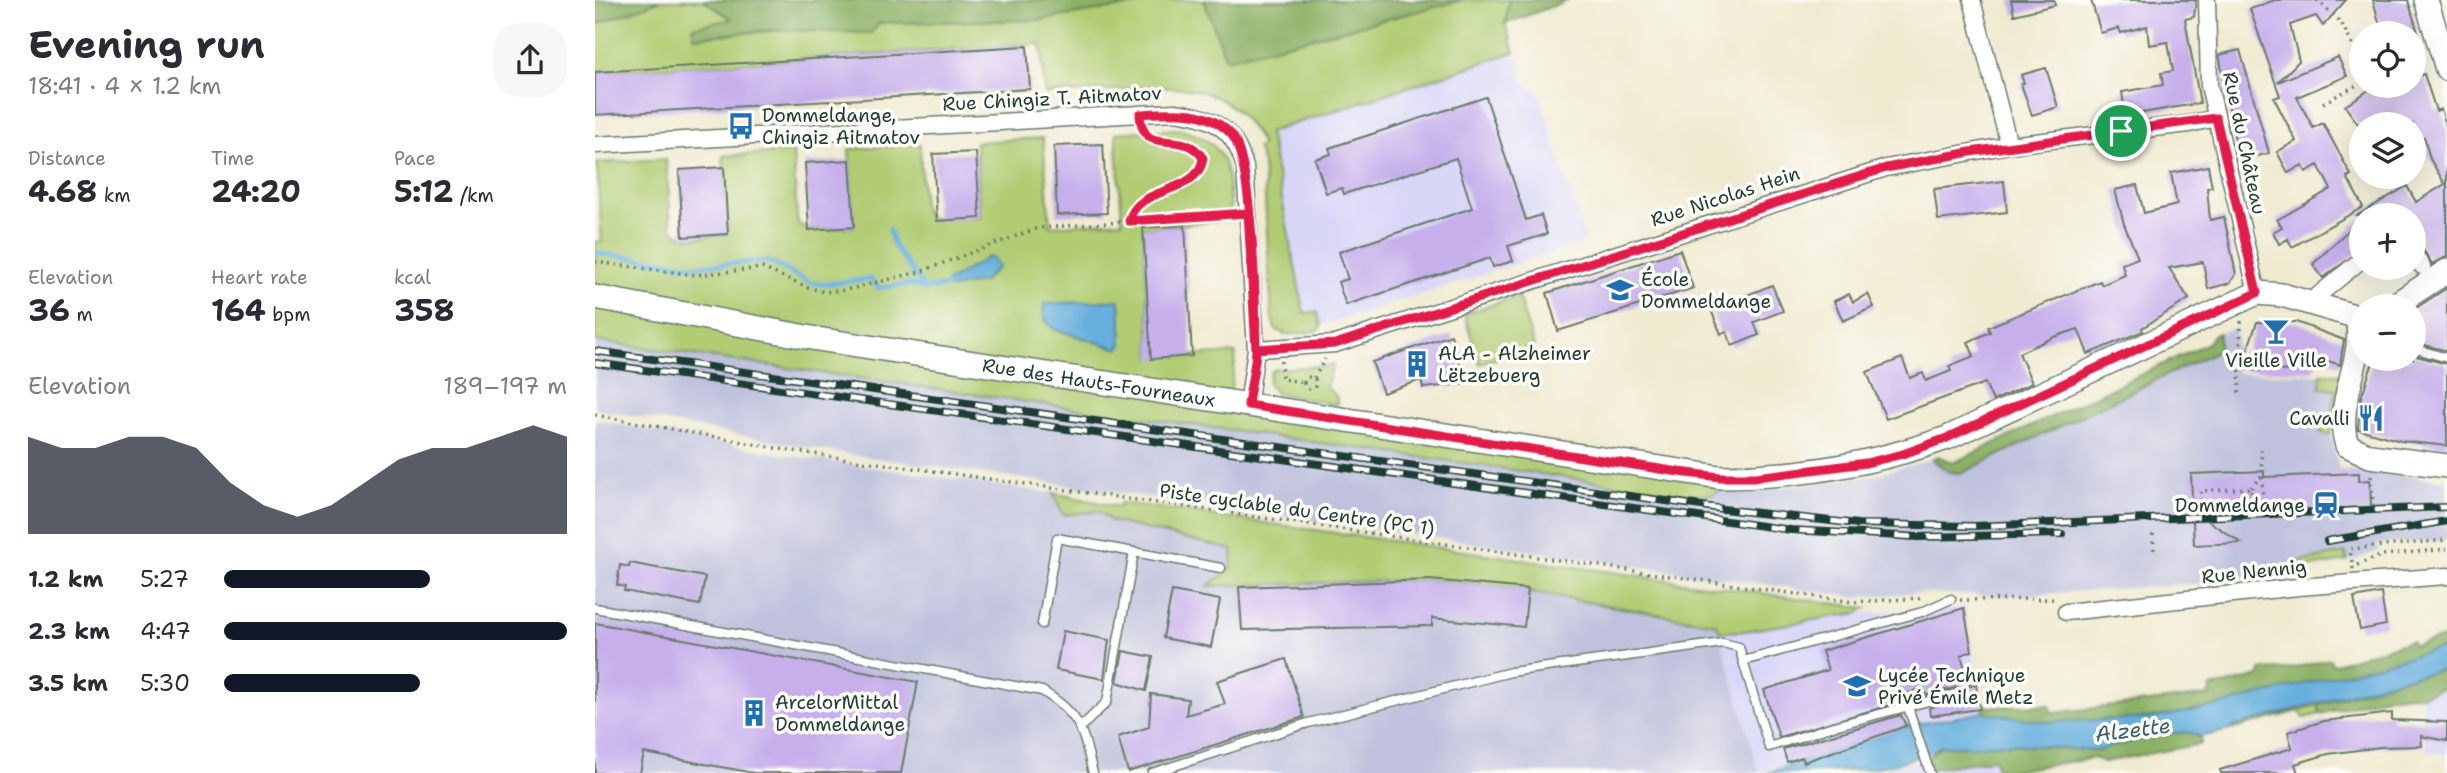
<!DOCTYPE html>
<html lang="en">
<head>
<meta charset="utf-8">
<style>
	:root { --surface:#fff; --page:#f7f7f7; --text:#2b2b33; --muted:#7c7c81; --accent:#111827 }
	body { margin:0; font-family:"Shantell Sans",sans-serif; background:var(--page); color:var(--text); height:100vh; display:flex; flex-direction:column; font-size:26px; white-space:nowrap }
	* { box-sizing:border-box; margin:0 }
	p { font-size:23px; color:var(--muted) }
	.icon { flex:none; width:38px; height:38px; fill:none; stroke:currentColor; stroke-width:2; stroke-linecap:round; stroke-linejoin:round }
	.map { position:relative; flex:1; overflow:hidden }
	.details { display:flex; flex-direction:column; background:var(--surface); width:595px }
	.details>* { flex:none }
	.controls { position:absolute; left:1754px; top:21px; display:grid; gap:14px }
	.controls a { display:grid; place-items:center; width:77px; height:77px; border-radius:50%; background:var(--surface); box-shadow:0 7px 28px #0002; font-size:35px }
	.pin { position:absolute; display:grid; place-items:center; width:60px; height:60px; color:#fff; margin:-30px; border:4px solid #fff; border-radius:50%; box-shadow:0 2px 7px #0007 }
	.round { display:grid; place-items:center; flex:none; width:74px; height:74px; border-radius:28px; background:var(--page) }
	.head { display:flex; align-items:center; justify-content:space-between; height:119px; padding:0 28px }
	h1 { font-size:38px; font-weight:700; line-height:52px }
	.figures { display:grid; grid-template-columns:repeat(3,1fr); gap:10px; height:119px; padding:7px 28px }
	.figures div { display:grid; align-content:center }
	.figures b { font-size:30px; font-weight:700 }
	.figures small { font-size:19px; font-weight:400 }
	.figures p { font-size:19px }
	.chart { height:196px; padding:14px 28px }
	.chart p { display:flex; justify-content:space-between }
	.chart svg { width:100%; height:126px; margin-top:7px; fill:var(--accent); opacity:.7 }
	ul { padding:0 28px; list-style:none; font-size:23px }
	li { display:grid; grid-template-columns:112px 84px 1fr; align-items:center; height:52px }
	li i { height:18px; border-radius:9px; background:var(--accent) }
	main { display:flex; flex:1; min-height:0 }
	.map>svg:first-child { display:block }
	.built { fill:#d9d7f7 }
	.industrial { fill:#c0c2dd }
	.green { fill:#b1cc73; stroke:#688454; stroke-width:2 }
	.forest { fill:#8cb065; stroke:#56764c; stroke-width:2 }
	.water { fill:#65aedd; stroke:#427688; stroke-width:2 }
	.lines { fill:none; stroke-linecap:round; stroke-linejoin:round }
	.stream { stroke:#65aedd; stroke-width:5 }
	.building { fill:#c6afeb }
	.lane-casing { stroke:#687a6b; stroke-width:11 }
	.street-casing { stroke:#687a6b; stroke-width:19 }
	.secondary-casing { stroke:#687a6b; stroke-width:26 }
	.path { stroke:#687a6b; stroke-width:3.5; stroke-dasharray:2 5; stroke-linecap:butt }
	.lane { stroke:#fff; stroke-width:8 }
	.street { stroke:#fff; stroke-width:16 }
	.secondary { stroke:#fff; stroke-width:23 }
	.rail-casing { stroke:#1f3d34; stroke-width:8 }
	.rail { stroke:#fdfcf7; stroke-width:5; stroke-dasharray:16; stroke-linecap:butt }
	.route-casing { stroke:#fff; stroke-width:14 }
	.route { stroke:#e11d48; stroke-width:9 }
	.labels { text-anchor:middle; stroke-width:7; stroke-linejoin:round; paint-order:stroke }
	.street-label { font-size:19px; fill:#1f3d34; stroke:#fdfcf7 }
	.poi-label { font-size:19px; fill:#1f3d34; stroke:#fdfcf7; text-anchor:start }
	.water-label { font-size:21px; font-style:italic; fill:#345f67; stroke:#fdfcf7 }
</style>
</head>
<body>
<main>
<section class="details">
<div class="head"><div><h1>Evening run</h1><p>18:41 · 4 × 1.2 km</p></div><a class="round"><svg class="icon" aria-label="share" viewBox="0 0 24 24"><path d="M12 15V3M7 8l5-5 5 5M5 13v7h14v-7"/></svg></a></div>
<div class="figures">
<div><p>Distance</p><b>4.68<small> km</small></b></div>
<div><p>Time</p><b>24:20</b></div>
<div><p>Pace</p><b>5:12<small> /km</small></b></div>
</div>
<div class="figures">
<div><p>Elevation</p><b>36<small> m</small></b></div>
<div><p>Heart rate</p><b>164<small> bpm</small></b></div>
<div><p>kcal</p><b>358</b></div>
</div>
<div class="chart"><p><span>Elevation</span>189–197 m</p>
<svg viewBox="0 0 160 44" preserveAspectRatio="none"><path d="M0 44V10L10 14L20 14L30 10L40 10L50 14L60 26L70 34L80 38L90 34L100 26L110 18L120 14L130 14L140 10L150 6L160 10V44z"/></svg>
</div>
<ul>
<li><b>1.2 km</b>5:27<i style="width:60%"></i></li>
<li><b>2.3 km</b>4:47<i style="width:100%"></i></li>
<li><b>3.5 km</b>5:30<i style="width:57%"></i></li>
</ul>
</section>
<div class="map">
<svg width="1852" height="773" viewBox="0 0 1852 773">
	<rect width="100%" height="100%" fill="#fdfcf7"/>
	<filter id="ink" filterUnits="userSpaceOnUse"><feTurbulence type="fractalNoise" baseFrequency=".0143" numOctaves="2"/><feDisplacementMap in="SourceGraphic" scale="14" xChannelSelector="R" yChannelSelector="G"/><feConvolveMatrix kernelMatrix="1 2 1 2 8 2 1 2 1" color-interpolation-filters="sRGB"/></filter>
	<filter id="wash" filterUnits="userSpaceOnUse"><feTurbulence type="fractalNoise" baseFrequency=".00686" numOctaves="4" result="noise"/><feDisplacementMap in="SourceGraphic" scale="28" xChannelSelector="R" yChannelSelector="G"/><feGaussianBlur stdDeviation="1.57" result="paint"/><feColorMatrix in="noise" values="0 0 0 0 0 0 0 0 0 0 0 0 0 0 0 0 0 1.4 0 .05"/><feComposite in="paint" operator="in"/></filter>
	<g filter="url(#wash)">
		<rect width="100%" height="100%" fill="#efead0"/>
		<path class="built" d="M920,52l13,37 9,-2 49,155 -265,84 -4,-14 -13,2 -35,-182z
			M1369,608l20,104 -78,14 -61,23 -86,24 -39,-141 25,-1 112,-18z
			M1852,687v67l-21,-2 -4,-57z
			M1332,758l4,11 64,-10 3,14h-125z"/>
		<path class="industrial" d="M1641,328v45l85,1 -1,13 16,2 -9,46 4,-2 8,36 108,11v60l-70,4 1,7 -21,8 -10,2 -1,-8 -55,10 2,7 -89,13 -196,13 -95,-3 -57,4 -1016,-144 -245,-44v-68l1089,153 28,1 7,-4h37l113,-15 63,-17 17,13 270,-122v-17z
			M0,420l191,35 267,38 10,22 36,-4 12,10 122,29 -2,19 -22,16 30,2 191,-7 98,9v3l189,32 42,149h-1164z"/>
		<path class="green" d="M66,0h42l30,19 -39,18 184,-14 161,-3 128,-20h37l22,59 237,-59h46l-4,24 10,28 -246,80 35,181 13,-1 4,14 -3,5 -32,4 -11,-6 -3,-11 -9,-154 -6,-16 5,-3c-31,-60 -74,-60 -135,-56 -27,2 -54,4 -82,5l-4,-50 -446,28v-47z
			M581,129c55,10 52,44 55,91l-88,8 8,130 85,-5 -7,49 491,75 -1,14 -7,4 -28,-1 -1089,-153v-99l7,-1 -5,-78 69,-4 5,67c9,19 40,9 57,8l-5,-78 70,-4 4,66 2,6 10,6 45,-3 -5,-78 71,-5 3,63 7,12 50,-1 -4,-76 67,-4 7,88 72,-5 -6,-88z
			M923,296l16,50 -54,18 -16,-50z
			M738,365l-7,22 11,10v8l-61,-12 -8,-10 2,-11 5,-3z
			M1726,374h24l-14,59 -4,2 -7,-3v-7l9,1 7,-37 -16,-2z
			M458,493l66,14 1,-4 25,3 721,102 -9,5 -112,18 -25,1 -3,-8 -189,-32 -1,-3 -97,-9 -222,6 23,-17 2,-19 -122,-29 -12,-10 -36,4z
			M1751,553l1,8 -54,9 -2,-7z
			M1723,705l2,9 -16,4 -4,-7 -66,18 -1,-2z"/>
		<path class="forest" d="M0,0h66l-66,25z
			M108,0h464l-128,20 -160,3 -8,10 -99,-3 -78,7 -2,-10 40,-8z
			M609,0h259l-237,59z
			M914,0h60l-64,24z
			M1624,333v17l-257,123 -13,-1 -17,-13 6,-3 15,7 255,-120 5,-8z
			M1852,637v10c-131,34 -264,81 -400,75 -21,-1 -43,-6 -63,-10l-1,-5 67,-2 2,8 158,-18v-7l50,-12v-6l30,-1 40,-10 2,6 79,-24 2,5z
			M1852,669v18l-25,8 -33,1 -69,18 -2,-9 86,-27z
			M1594,732l11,5 1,7 -97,18 -10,-4 -90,14 -7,-3 -3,-10 -63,10 -4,-11 14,-12h40l19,-3 97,8 62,-17z"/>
		<path class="water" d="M393,257l5,1 5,9 -14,14 -34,8 -4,-3 1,-4z
			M525,300l2,44 -3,5 -65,-20c-9,-7 -12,-14 -10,-25z
			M1852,647v22l-43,9 -171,49 1,2 -34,8 -11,-5 -30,2 -62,17 -97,-8 -19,3h-40c-44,27 -119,27 -174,27l139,-47 78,-14 62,10 110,-4 61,-12z"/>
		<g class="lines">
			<path class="stream" d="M294,230l5,16 31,43
				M0,253l101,13 72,-5 43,22 14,1 46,-5 7,9 32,-4 15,5 21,-3"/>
		</g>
		<g id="blocks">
			<path class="building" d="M1416,0h43l1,5 -41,10z
				M1496,0h105l-2,17 -9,2 15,84 -64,11 -1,-4 -10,1 -3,-19 41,-7 -2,-12 12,-2 -5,-29 -19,3 -2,-19 -26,7 -2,-5 -18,5z
				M1680,0h71l-23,26 -7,-10 -26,9 9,36 -21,21 60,-25 9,19 -50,21 16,31 10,-5 28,52 -4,2 16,30 -71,40 -4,-8 -9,5 -6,-12 9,-5 -5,-7 54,-31 -13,-24 -12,7 -4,-7 -14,8 -11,-21 19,-11 -22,-43 6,-2 -30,-87z
				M1778,0h35l10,33h-36z
				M432,46l3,43 -435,26v-43z
				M1645,50l29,103 -15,4 -2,-5 -14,4 -19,-101z
				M1451,68l12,39 -26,8 -11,-31 3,-1 -3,-8z
				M1829,74l12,37 5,-2 6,20v128l-15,7 -11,-18 -8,-4v-27h-55l49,-29 9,16 29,-18 -15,-25 -6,-22 -11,5v-18h-55l-13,-18 30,-20h38v-9z
				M891,97l40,123 15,-5 6,19 -39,12 5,15 -20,6 -3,-9 -144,47 -8,-23 10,-3 -9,-27 133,-44 -16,-50 -112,36 -2,-6 -16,5 -11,-34 16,-5 -2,-6z
				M508,144l4,69 -50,2 -3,-69z
				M381,152l4,66 -43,3 -4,-67z
				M255,160l4,67 -45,3 -4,-67z
				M1613,166l4,21 -5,1 3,32 14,-3 12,57 -6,9 -22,6 -5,-27 -34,6 20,31 -47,29 1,3 -55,23 -10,-25 -24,8 -35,16 13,30 -39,18 -8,-18 -99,36 -19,-47 35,-14 8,20 13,-5 3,8 25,-10 -2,-5 25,-10 -6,-14 22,-10 -2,-5 112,-46 2,4 23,-10 -3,-11 16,-6 -14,-34 -9,-34 22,-5 7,28 33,-8 -6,-32z
				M129,167l4,67 -45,3 -4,-67z
				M1409,181l3,31 -69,8 -4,-31z
				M1766,218v32l-38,28 -10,-14z
				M590,225l7,131 -41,3 -8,-131z
				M1085,250l13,38 -135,43 -11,-38z
				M1177,285l11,26 -29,11 5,13 -27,11 -5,-14 -6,2 -10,-24z
				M1852,288v63l-34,-9v-32z
				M1254,294l4,8 15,-8 6,13 -31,14 -9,-20z
				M1662,322h39l48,18 -4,25 -21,-7 -5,13 -71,-1v-19h4z
				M856,335l10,32h-2l3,17 -39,4 -2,-8 -38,13 -11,-31z
				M1818,355l34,9v82l-46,-5 -43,-12 2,-28 14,-42h39z
				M1669,471v6l95,-4v8l11,-1 1,27 -173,7 43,29 -47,2 -3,-71z
				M35,563l75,14 -5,28 -76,-14 1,-4 -8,-2 3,-20 9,2z
				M835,580l98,9 -4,38 -92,-9v8l-190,4 -3,-43z
				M577,591l48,9 -9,47 -48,-9z
				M1786,593l5,32 -26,5 -6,-32z
				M1369,608l8,43 -11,4 9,31 6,-1 4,24 -50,7 -1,-8 32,-9 4,-7 -7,-5 -32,8 -2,-7 -30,9 3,6 -118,34 -15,-47 64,-20 -6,-19z
				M0,623l323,59 -17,91h-147l-110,-20 -4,20h-45z
				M468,631l46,9 -5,39 -48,-9z
				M528,651l30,6 -7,34 -29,-9z
				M691,659l18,58 -176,55 -10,-35 31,-10 2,-33 37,5 -2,16 39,-11 -8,-23z
				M1797,713v7l55,2v19l-26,-5 1,10 -42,1 -52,7 -33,10 3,9h-77l-1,-3 72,-22 -4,-16 36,-11z
				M1306,715l5,11 -102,36 -2,-5 -15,5 -4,-13z"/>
		</g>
	</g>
	<g filter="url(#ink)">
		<use href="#blocks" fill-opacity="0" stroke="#687a6b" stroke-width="2"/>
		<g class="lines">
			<defs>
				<path id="lane" d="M1818,348l34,10
					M1356,599l-29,13 -179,49 26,86 61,-20 129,-34
					M0,608l447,83c40,24 40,39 51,82
					M447,624l15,-86 164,30
					M1313,707l22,66
					M486,727l26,-25 27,-150
					M557,773l156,-50 203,-51 212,-29 16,4 4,14"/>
				<path id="street" d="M1377,0l37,145
					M1612,0l2,85 48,208
					M0,145l580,-33c38,5 59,16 70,55l11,182 -8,57
					M1818,252l9,14
					M1714,303l52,-43
					M661,349l79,-5 551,-176 123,-23 180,-21 27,-6
					M1471,612l232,-25 149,-11"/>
				<g id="secondary">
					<path d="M1831,0l21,69"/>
					<path id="s1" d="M0,297l222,42 903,138c78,0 154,-13 227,-39l310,-145 25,2 79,23"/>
					<path d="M1798,306l54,-35"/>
					<path d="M1762,319c9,43 -24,84 -10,126l23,11 77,10"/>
				</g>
			</defs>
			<use href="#lane" class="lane-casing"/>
			<use href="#street" class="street-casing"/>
			<use href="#secondary" class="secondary-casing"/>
			<path class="path" d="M1722,0l24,22 17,34 3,-1
				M1728,103l38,-20
				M534,221l8,-18c21,-13 62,-15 66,-45 -16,-24 -48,-8 -62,-29
				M0,262l101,13 66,-7 48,20 15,4 21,-2 73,-18 119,-44 194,-14
				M686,361l1,18 22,3
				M709 383a6 6 0 1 1 12 0a6 6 0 1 1-12 0Z
				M719,378l11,-19
				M1644,393l2,-73
				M0,415l191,35 1067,152 68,-4
				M1776,476l2,29
				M1656,488l10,-12
				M1657,500l-1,-12 -50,3v14l62,-3 -2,-53
				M1668,502v8
				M1558,534l1,17
				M1762,565l26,-10 64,-6
				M1758,569l-3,-20 97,-9
				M1365,600l98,-1"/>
			<use href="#lane" class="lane"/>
			<use href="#street" class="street"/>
			<use href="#secondary" class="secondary"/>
			<defs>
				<path id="rail" d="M0,351l1128,158 135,15 116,2 473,-19
					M0,363l1196,167 127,7 144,-3
					M1732,541l120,-20"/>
			</defs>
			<use href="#rail" class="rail-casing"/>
			<use href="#rail" class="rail"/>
		</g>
	</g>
	<g class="lines" filter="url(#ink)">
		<defs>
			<path id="route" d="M1526,131l-151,21 -84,16 -551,176 -79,5 -8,-136 -119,8c9,-38 69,-24 74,-63 -22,-33 -60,3 -63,-44 32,-2 66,-6 91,20 22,25 25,174 25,213 0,19 -6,39 -8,58l431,67 41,5h36l110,-14 37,-9 44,-16 310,-145 -41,-175 -95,13"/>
		</defs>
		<use href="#route" class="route-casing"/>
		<use href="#route" class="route"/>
	</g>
	<defs>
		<symbol id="bus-bare" viewBox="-9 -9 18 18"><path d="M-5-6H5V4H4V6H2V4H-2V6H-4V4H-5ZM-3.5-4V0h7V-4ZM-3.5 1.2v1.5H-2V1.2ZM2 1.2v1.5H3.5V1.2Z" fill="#1f6fb2" stroke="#fdfcf7" stroke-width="2.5" paint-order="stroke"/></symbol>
		<symbol id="school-bare" viewBox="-9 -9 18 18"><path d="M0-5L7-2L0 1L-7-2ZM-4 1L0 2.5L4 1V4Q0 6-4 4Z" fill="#1f6fb2" stroke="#fdfcf7" stroke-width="2.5" paint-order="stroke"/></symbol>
		<symbol id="bar-bare" viewBox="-9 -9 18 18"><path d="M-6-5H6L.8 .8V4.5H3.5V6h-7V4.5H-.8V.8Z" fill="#1f6fb2" stroke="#fdfcf7" stroke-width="2.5" paint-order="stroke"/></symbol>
		<symbol id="building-bare" viewBox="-9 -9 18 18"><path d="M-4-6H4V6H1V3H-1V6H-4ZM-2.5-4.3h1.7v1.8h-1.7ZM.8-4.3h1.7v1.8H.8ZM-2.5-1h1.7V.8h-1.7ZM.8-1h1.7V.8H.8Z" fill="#1f6fb2" stroke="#fdfcf7" stroke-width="2.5" paint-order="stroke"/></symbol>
		<symbol id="restaurant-bare" viewBox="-9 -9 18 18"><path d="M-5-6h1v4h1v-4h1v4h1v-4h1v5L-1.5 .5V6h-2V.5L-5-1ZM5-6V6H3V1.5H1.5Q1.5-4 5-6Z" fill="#1f6fb2" stroke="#fdfcf7" stroke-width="2.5" paint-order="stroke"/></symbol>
		<symbol id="station-bare" viewBox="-9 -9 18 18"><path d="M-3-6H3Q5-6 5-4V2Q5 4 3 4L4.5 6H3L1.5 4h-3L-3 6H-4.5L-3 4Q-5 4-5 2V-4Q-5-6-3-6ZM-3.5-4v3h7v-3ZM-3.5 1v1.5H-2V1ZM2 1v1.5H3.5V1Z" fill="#1f6fb2" stroke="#fdfcf7" stroke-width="2.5" paint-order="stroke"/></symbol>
	</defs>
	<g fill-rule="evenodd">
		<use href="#bus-bare" x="127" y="107" width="38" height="38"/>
		<use href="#school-bare" x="1006" y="271" width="38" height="38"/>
		<use href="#bar-bare" x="1662" y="312" width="38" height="38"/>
		<use href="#building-bare" x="803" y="345" width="38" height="38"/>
		<use href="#restaurant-bare" x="1757" y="399" width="38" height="38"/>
		<use href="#station-bare" x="1712" y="486" width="38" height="38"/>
		<use href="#school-bare" x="1243" y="667" width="38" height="38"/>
		<use href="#building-bare" x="140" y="694" width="38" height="38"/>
	</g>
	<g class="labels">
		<g class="street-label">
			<text transform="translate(457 98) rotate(-3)" y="7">Rue Chingiz T. Aitmatov</text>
			<text transform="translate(1650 143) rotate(78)" y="7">Rue du Château</text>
			<text transform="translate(1130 196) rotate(-18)" y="7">Rue Nicolas Hein</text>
			<text dy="7" stroke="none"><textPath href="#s1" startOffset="511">Rue des Hauts-Fourneaux</textPath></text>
			<text transform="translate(702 509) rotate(8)" y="7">Piste cyclable du Centre (PC 1)</text>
			<text transform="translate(1659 571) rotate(-6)" y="7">Rue Nennig</text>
		</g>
		<g class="poi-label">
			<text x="167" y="122">Dommeldange,<tspan x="167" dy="22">Chingiz Aitmatov</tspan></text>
			<text x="1046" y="286">École<tspan x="1046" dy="22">Dommeldange</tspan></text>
			<text x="843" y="360">ALA - Alzheimer<tspan x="843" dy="22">Lëtzebuerg</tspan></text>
			<text x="1681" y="367" text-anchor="middle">Vieille Ville</text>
			<text x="1755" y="425" text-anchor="end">Cavalli</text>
			<text x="1710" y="512" text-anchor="end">Dommeldange</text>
			<text x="1283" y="682">Lycée Technique<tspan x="1283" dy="22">Privé Émile Metz</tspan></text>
			<text x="180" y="709">ArcelorMittal<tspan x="180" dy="22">Dommeldange</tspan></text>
		</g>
		<g class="water-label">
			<text transform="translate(1538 730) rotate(-7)" y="7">Alzette</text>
		</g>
	</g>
</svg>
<div class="controls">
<a><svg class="icon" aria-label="locate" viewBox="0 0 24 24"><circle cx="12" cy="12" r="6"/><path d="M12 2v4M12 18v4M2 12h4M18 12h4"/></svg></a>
<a><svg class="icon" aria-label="layers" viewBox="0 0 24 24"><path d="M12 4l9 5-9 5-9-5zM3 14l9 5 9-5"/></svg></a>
<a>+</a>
<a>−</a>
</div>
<div class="pin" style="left:1526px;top:131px;background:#1e9e55"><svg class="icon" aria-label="arrive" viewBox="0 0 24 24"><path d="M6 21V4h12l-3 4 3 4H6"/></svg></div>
</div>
</main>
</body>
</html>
